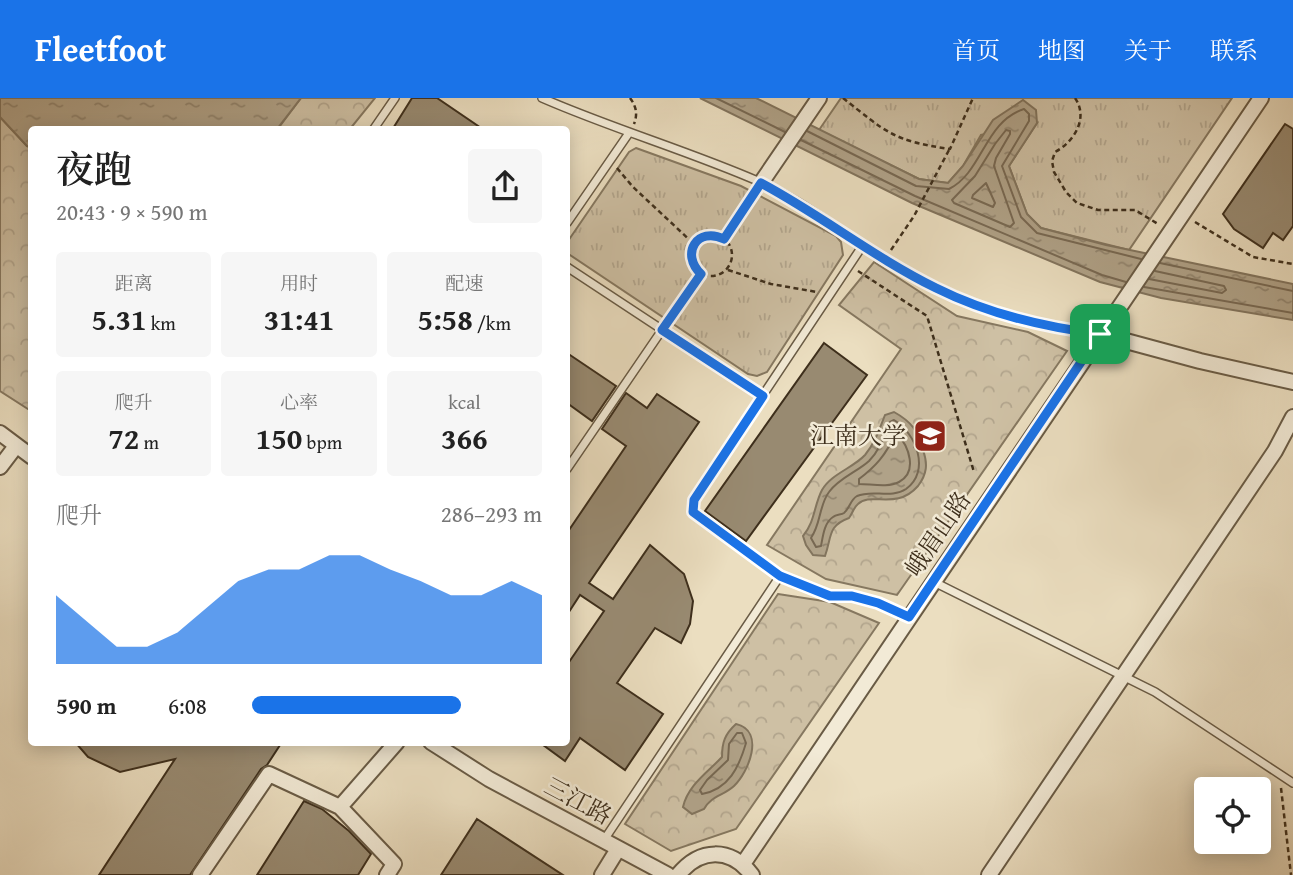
<!DOCTYPE html>
<html lang="zh">
<head>
<meta charset="utf-8">
<style>
	:root { --surface:#fff; --page:#f6f6f6; --text:#222; --muted:#767676; --accent:#1a73e8 }
	body { margin:0; font-family:"Gentium Book Plus","Noto Serif SC",serif; background:var(--page); color:var(--text); height:100vh; display:flex; flex-direction:column; font-size:26px; white-space:nowrap }
	* { box-sizing:border-box; margin:0 }
	p { font-size:23px; color:var(--muted) }
	.icon { flex:none; width:38px; height:38px; fill:none; stroke:currentColor; stroke-width:2; stroke-linecap:round; stroke-linejoin:round }
	.map { position:relative; flex:1; overflow:hidden }
	.sheet { position:absolute; left:28px; top:28px; width:542px; height:620px; display:flex; flex-direction:column; background:var(--surface); border-radius:7px; box-shadow:0 4px 18px #0003 }
	.sheet>* { flex:none }
	.buttons { position:absolute; left:1194px; top:679px; display:grid; gap:14px }
	.buttons a { display:grid; place-items:center; width:77px; height:77px; border-radius:7px; background:var(--surface); box-shadow:0 4px 18px #0003; font-size:35px }
	.pin { position:absolute; display:grid; place-items:center; width:60px; height:60px; color:#fff; margin:-30px; border-radius:14px; box-shadow:0 4px 10px #0006 }
	.round { display:grid; place-items:center; flex:none; width:74px; height:74px; border-radius:7px; background:var(--page) }
	.headline { display:flex; align-items:center; justify-content:space-between; height:119px; padding:0 28px }
	h1 { font-size:38px; font-weight:600; line-height:52px }
	.stats { display:grid; grid-template-columns:repeat(3,1fr); gap:10px; height:119px; padding:7px 28px }
	.stats div { display:grid; align-content:center; border-radius:7px; background:var(--page); text-align:center }
	.stats b { font-size:30px; font-weight:600 }
	.stats small { font-size:19px; font-weight:400 }
	.stats p { font-size:19px }
	.chart { height:196px; padding:14px 28px }
	.chart p { display:flex; justify-content:space-between }
	.chart svg { width:100%; height:126px; margin-top:7px; fill:var(--accent); opacity:.7 }
	ul { padding:0 28px; list-style:none; font-size:23px }
	li { display:grid; grid-template-columns:112px 84px 1fr; align-items:center; height:52px }
	li i { height:18px; border-radius:9px; background:var(--accent) }
	header { display:flex; align-items:center; gap:42px; box-sizing:border-box; height:98px; padding:0 35px; background:var(--accent); color:#fff }
	header strong { font-size:33px }
	nav { display:flex; gap:38px; margin-inline-start:auto; font-size:24px }
	.map>svg:first-child { display:block }
	.grass { fill:url(#grass-tufts); stroke:#867860; stroke-width:2 }
	.forest { fill:url(#forest-crowns); stroke:#867860; stroke-width:2 }
	.water { fill:url(#water-ripples); stroke:#82745d; stroke-width:2 }
	.lines { fill:none; stroke-linecap:round; stroke-linejoin:round }
	.shore { stroke:#776852; stroke-width:2 }
	.building { fill:#988a71; stroke:#3e2f1c; stroke-width:2 }
	.lane-casing { stroke:#695b45; stroke-width:10 }
	.street-casing { stroke:#695b45; stroke-width:18 }
	.path { stroke:#3e2f1c; stroke-width:2.5; stroke-dasharray:5 3.5; stroke-linecap:butt }
	.lane { stroke:#f2ead6; stroke-width:7 }
	.street { stroke:#f2ead6; stroke-width:14 }
	.route-casing { stroke:#fff; stroke-width:14 }
	.route { stroke:#1a73e8; stroke-width:9 }
	.labels { text-anchor:middle; stroke-width:5; stroke-linejoin:round; paint-order:stroke }
	.poi-label { font-size:24px; fill:#3e2f1c; stroke:#f2ead6; text-anchor:end }
	.street-label { font-size:24px; fill:#3e2f1c; stroke:#f2ead6 }
</style>
</head>
<body>
<header>
<strong>Fleetfoot</strong>
<nav><a>首页</a><a>地图</a><a>关于</a><a>联系</a></nav>
</header>
<div class="map">
<svg width="1293" height="777" viewBox="0 0 1293 777">
	<defs>
		<pattern id="grass-tufts" width="24" height="20" patternUnits="userSpaceOnUse" patternTransform="scale(1.75)"><rect width="24" height="20" fill="#cec0a4"/><path d="M3 7l-1-3M5 7V3M7 7l1-3M15 17l-1-3M17 17v-4M19 17l1-3" fill="none" stroke="#b2a58d"/></pattern>
		<pattern id="forest-crowns" width="20" height="18" patternUnits="userSpaceOnUse" patternTransform="scale(1.75)"><rect width="20" height="18" fill="#cec0a4"/><path d="M2 6a3 3 0 1 1 6 0M12 15a3 3 0 1 1 6 0" fill="none" stroke="#b2a58d"/></pattern>
		<pattern id="water-ripples" width="26" height="14" patternUnits="userSpaceOnUse" patternTransform="scale(1.75)"><rect width="26" height="14" fill="#b0a288"/><path d="M2 4q2-2 4 0t4 0M15 11q2-2 4 0t4 0" fill="none" stroke="#91846e"/></pattern>
	</defs>
	<rect width="100%" height="100%" fill="#ebdec0"/>
	<filter id="stains"><feTurbulence type="fractalNoise" baseFrequency=".00286" numOctaves="4"/><feColorMatrix values="0 0 0 0 .2 0 0 0 0 .09 0 0 0 0 .02 0 0 0 .5 -.17"/></filter>
	<radialGradient id="worn" r=".72"><stop offset=".6" stop-color="#630" stop-opacity="0"/><stop offset="1" stop-color="#630" stop-opacity=".3"/></radialGradient>
	<path class="grass" d="M841,0h391l-103,152 -88,-22 -14,-14 -18,-48 28,-43 -56,12 -18,31 -15,17 -29,-4 -100,-49z
		M636,50l105,38 95,50 5,6 2,13 -76,117 -10,4 -9,-2 -181,-121 1,-12 61,-89z"/>
	<path class="forest" d="M301,0h74l-25,31 -73,1z
		M0,19l27,29 4,1v264l-31,-20z
		M874,164l83,54 71,16 39,19 -170,244 -71,-16 -59,-34 134,-196 -62,-44z
		M778,496l52,8 49,21 -143,206 -65,22 -46,-27z"/>
	<path class="water" d="M0,0h301l-24,31 -245,1 -1,17 -4,-1 -27,-29z
		M700,0h56l163,81 29,4 15,-17 30,-46 30,-20 13,10 1,13 -28,43 18,48 14,14 65,17 187,39v36l-132,-22 -61,-16 -188,-79z
		M894,314c18,10 24,19 29,38 5,14 4,24 -5,36 -22,25 -47,5 -60,18 -4,3 -6,10 -9,14 -22,8 -17,19 -24,38l-12,-1 -7,-10 -3,-9c12,-14 11,-31 19,-46 9,-16 31,-22 43,-35 10,-12 14,-25 20,-40z
		M736,626c30,7 12,49 -2,62 -11,10 -23,10 -30,23l-12,5 -9,-7c5,-22 25,-35 39,-50 0,-15 3,-23 14,-33z"/>
	<g class="lines">
		<path class="shore" d="M716,0l69,34
			M1006,32l4,1v3l-14,24 -2,8 20,57 -4,4 -56,-24 -2,-3 23,-24 20,-32z
			M807,33l109,55 33,3c34,-17 35,-67 75,-80l5,5v7l-27,45 19,51 16,16 104,26
			M801,42l114,56 187,79 24,7
			M986,85l9,20 -2,4 -21,-9 1,-3z
			M1160,165l133,28
			M1149,181l73,14 4,-3 -2,-4 -69,-15
			M1144,189l149,26
			M894,322c22,13 37,51 12,69 -15,10 -34,0 -49,7 -7,4 -7,12 -13,17 -3,2 -8,1 -11,4 -9,6 -10,19 -12,29l-5,1 -5,-9c10,-14 8,-33 18,-46 10,-14 28,-20 40,-31 11,-11 15,-25 21,-39z
			M897,336c12,12 21,38 2,48 -11,6 -28,2 -40,2v-5c16,-12 27,-24 35,-43z
			M737,635h5l4,10c-7,24 -17,46 -44,51l-2,-4 7,-10 21,-20 1,-16z"/>
	</g>
	<path class="building" d="M412,0h25l47,32h-92z
		M1285,26l8,5v97l-10,14 -10,-7 -10,15 -29,-19 -11,-15z
		M824,245l43,32 -121,166 -41,-30z
		M567,255l49,33 -24,35 -25,-18z
		M626,295l21,15 10,-14 42,28 -110,161 24,16 37,-54 34,29 9,27 -3,23 -9,19 -26,-15 -38,55 46,31 -38,56 -45,-32 -15,23 -26,-19h28v-77l37,-54 -24,-16 -13,20v-82l59,-87 -24,-17z
		M75,644h207l-15,23 -6,4 -71,106h-91l76,-116 -55,13 -32,-15z
		M304,703l18,8 27,22 22,23 -13,21h-101z
		M477,721l86,56h-122z"/>
	<g class="lines">
		<defs>
			<path id="lane" d="M542,0c71,31 147,53 218,84 37,16 70,42 104,64 80,50 142,76 236,88
				M373,32l22,-32
				M567,125l62,-90
				M567,169l196,129
				M567,371l95,-139
				M934,484l221,110 138,91
				M604,742l176,-264 -87,-64v-12l170,-255"/>
			<path id="street" d="M761,85l58,-85
				M1100,236l100,27 93,21
				M0,335l32,24
				M0,369l16,-21
				M431,644l58,37 179,96
				M340,709l57,-65
				M743,766l518,-766
				M200,777l69,-101 71,33 54,57 -7,11
				M602,777l16,-26
				M678,777c22,-27 52,-28 74,0
				M989,777l286,-424 18,-34"/>
		</defs>
		<use href="#lane" class="lane-casing"/>
		<use href="#street" class="street-casing"/>
		<path class="path" d="M630,0c6,8 8,16 4,26
			M843,0c43,34 50,43 107,51l23,-51
			M1075,0c14,20 -1,44 -20,54l-3,9 2,11 12,20 11,11 21,7h37l23,14
			M617,70l16,19 61,57
			M1195,124l58,35 40,7
			M690 157a21 21 0 1 1 42 0a21 21 0 1 1-42 0Z
			M724,141l29,-44
			M891,152l23,-34 35,-66
			M728,172l43,14 46,8
			M858,173l69,45 47,156
			M668,223l32,-46
			M790,482l40,16h22l26,7 19,9
			M1281,690l10,87"/>
		<use href="#lane" class="lane"/>
		<use href="#street" class="street"/>
	</g>
	<g class="lines">
		<defs>
			<path id="route" d="M761,85c60,32 114,75 175,105 52,26 107,39 164,46l-191,283 -31,-14 -26,-7h-22l-50,-20 -87,-64 1,-12 69,-104 -101,-66 39,-56c-21,-20 -4,-48 23,-35z"/>
		</defs>
		<use href="#route" class="route-casing"/>
		<use href="#route" class="route"/>
	</g>
	<defs>
		<symbol id="university-square" viewBox="-11 -11 22 22"><rect x="-9" y="-9" width="18" height="18" rx="4" fill="#8f2418" stroke="#f2ead6"/><path d="M0-5L7-2L0 1L-7-2ZM-4 1L0 2.5L4 1V4Q0 6-4 4Z" fill="#fff"/></symbol>
	</defs>
	<g fill-rule="evenodd">
		<use href="#university-square" x="911" y="319" width="38" height="38"/>
	</g>
	<g class="labels">
		<g class="poi-label">
			<text x="906" y="346">江南大学</text>
		</g>
		<g class="street-label">
			<text transform="translate(938 436) rotate(-56)" y="8">峨眉山路</text>
			<text transform="translate(578 703) rotate(28)" y="8">三江路</text>
		</g>
	</g>
	<rect width="100%" height="100%" filter="url(#stains)"/>
	<rect width="100%" height="100%" fill="url(#worn)"/>
</svg>
<div class="buttons">
<a><svg class="icon" aria-label="locate" viewBox="0 0 24 24"><circle cx="12" cy="12" r="6"/><path d="M12 2v4M12 18v4M2 12h4M18 12h4"/></svg></a>
</div>
<div class="pin" style="left:1100px;top:236px;background:#1e9e55"><svg class="icon" aria-label="arrive" viewBox="0 0 24 24"><path d="M6 21V4h12l-3 4 3 4H6"/></svg></div>
<section class="sheet">
<div class="headline"><div><h1>夜跑</h1><p>20:43 · 9 × 590 m</p></div><a class="round"><svg class="icon" aria-label="share" viewBox="0 0 24 24"><path d="M12 15V3M7 8l5-5 5 5M5 13v7h14v-7"/></svg></a></div>
<div class="stats">
<div><p>距离</p><b>5.31<small> km</small></b></div>
<div><p>用时</p><b>31:41</b></div>
<div><p>配速</p><b>5:58<small> /km</small></b></div>
</div>
<div class="stats">
<div><p>爬升</p><b>72<small> m</small></b></div>
<div><p>心率</p><b>150<small> bpm</small></b></div>
<div><p>kcal</p><b>366</b></div>
</div>
<div class="chart"><p><span>爬升</span>286–293 m</p>
<svg viewBox="0 0 160 44" preserveAspectRatio="none"><path d="M0 44V20L10 29L20 38L30 38L40 33L50 24L60 15L70 11L80 11L90 6L100 6L110 11L120 15L130 20L140 20L150 15L160 20V44z"/></svg>
</div>
<ul>
<li><b>590 m</b>6:08<i style="width:72%"></i></li>
</ul>
</section>
</div>
</body>
</html>
